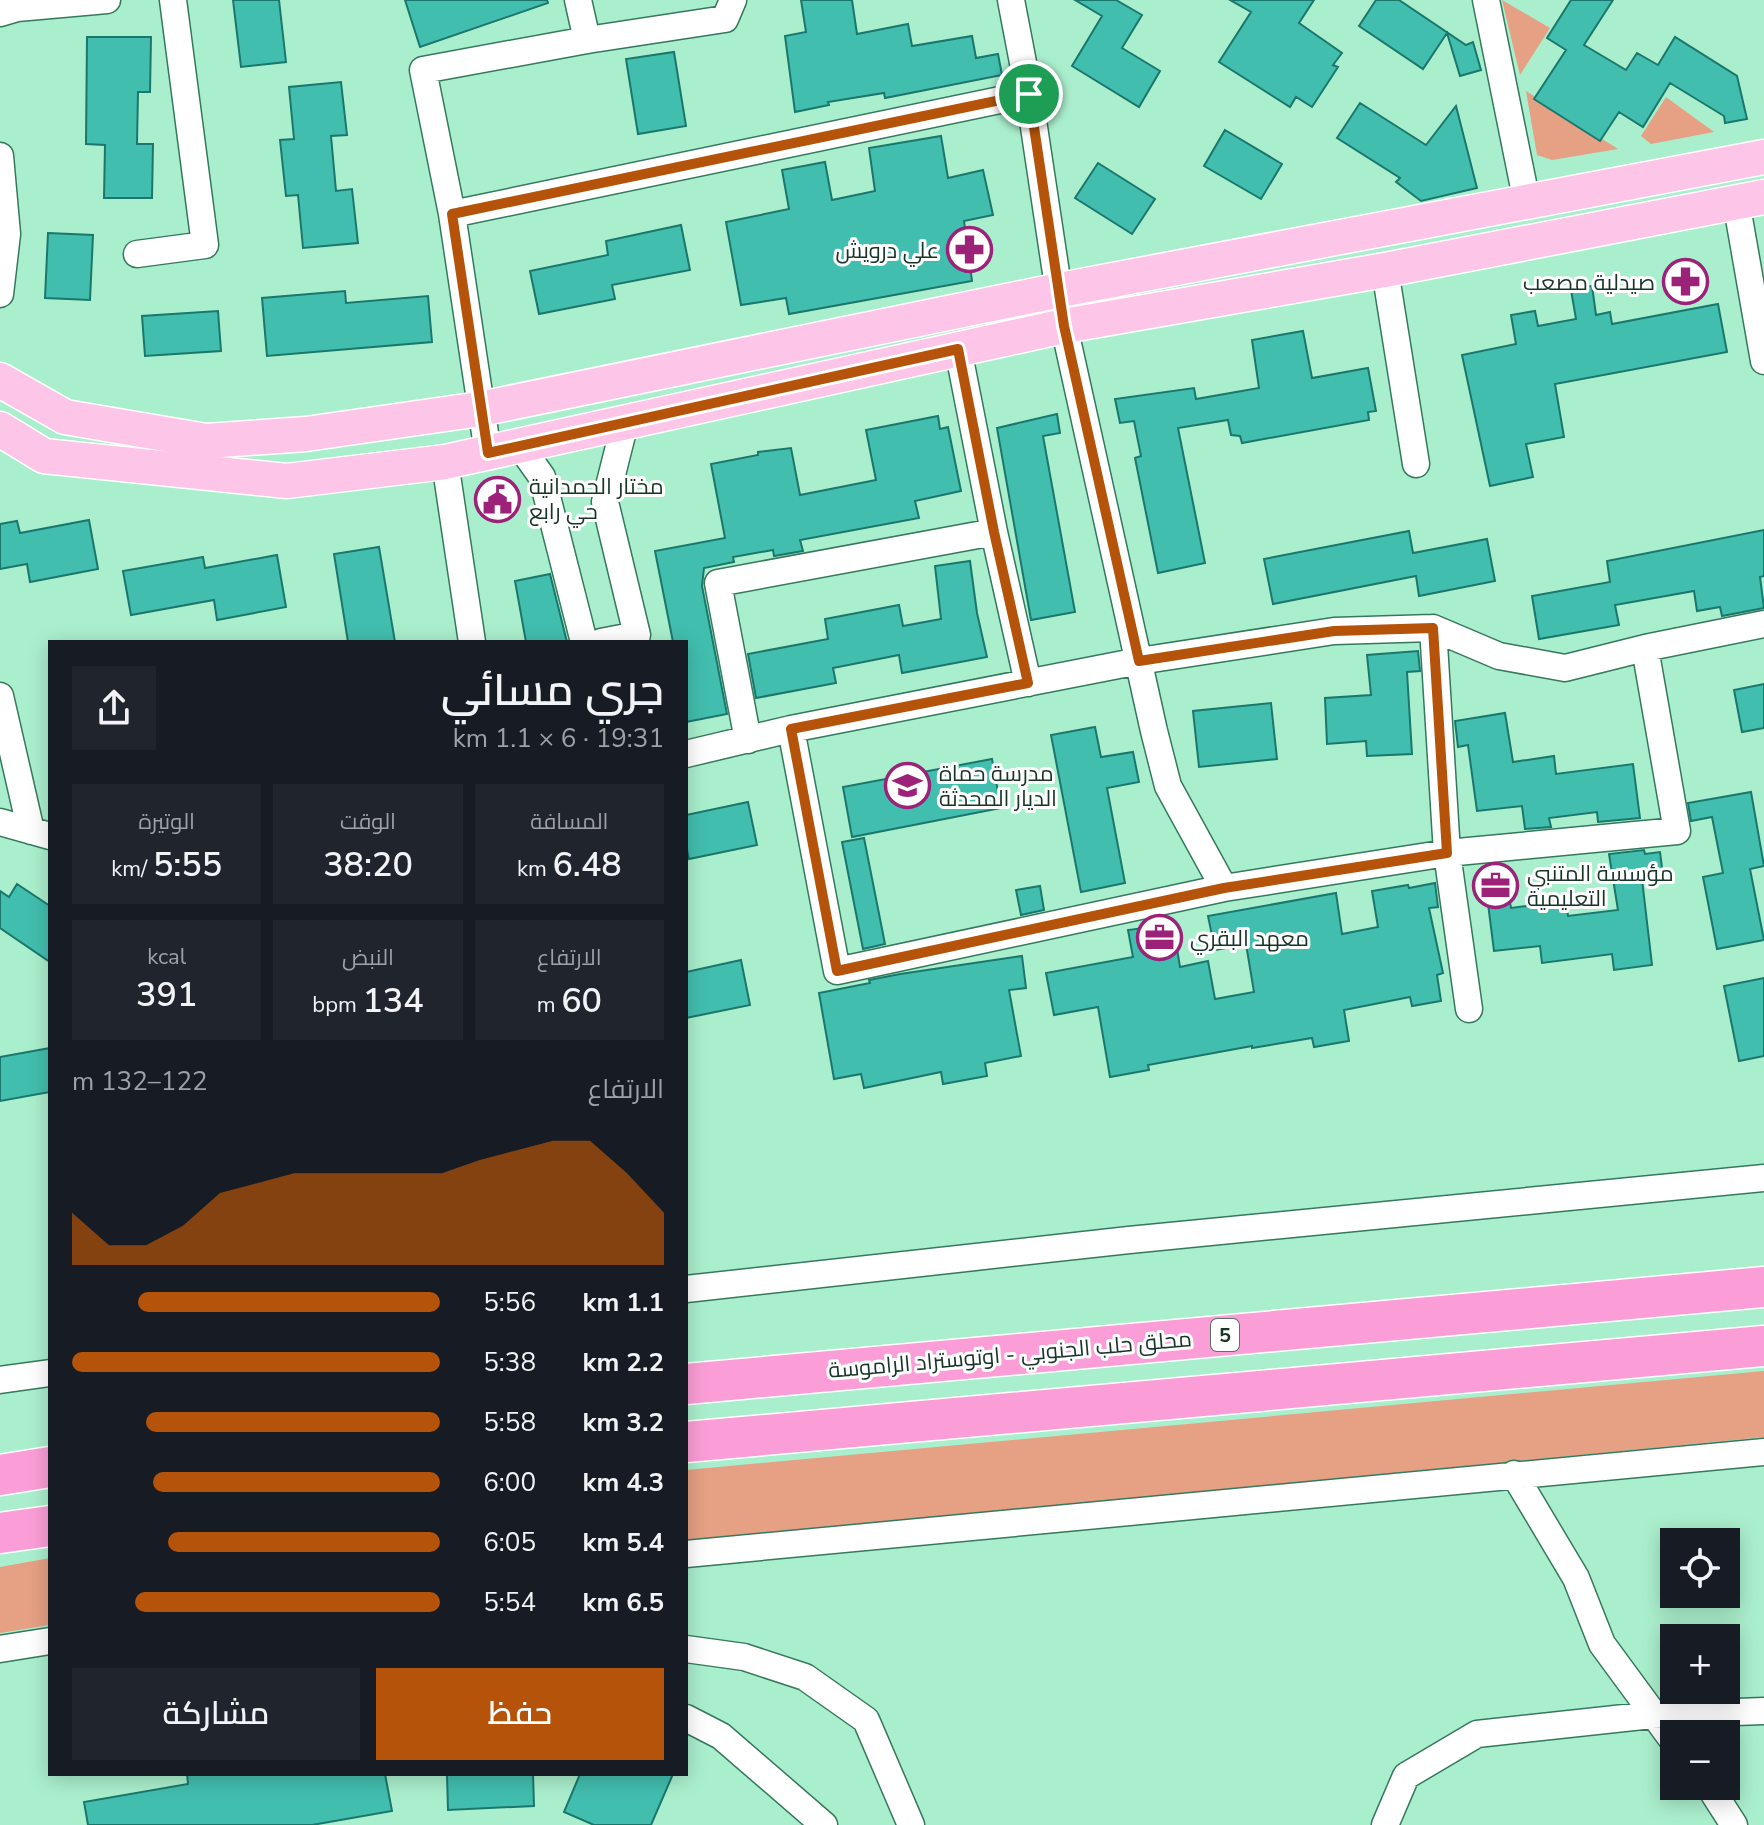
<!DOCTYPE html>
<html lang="ar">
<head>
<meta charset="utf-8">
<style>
	:root { --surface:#171b24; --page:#20242c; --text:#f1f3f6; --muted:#9ea1a6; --accent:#b45309 }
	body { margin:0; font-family:"Nunito Sans",Cairo,sans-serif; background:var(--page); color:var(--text); direction:rtl; height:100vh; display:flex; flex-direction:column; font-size:30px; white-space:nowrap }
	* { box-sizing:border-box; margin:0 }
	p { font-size:26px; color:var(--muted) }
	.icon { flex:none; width:44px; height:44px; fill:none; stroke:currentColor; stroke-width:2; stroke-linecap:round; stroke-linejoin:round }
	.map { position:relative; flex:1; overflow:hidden; direction:ltr }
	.side { position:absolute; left:48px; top:640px; width:640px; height:1136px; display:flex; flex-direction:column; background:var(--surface); border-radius:0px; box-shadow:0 4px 20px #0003; direction:rtl }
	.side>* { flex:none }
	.buttons { position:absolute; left:1660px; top:1528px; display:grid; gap:16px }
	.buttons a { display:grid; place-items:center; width:80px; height:80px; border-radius:0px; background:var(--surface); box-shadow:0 4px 20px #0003; font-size:40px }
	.pin { position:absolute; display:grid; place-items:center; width:68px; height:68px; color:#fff; margin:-34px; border:4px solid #fff; border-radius:50%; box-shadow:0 2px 8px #0007 }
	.round { display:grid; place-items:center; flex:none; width:84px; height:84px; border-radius:0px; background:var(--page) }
	.overview { display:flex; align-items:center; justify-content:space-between; height:136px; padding:0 24px }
	h1 { font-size:44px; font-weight:600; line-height:60px }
	.figures { display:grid; grid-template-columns:repeat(3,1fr); gap:12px; height:136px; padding:8px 24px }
	.figures div { display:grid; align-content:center; border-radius:0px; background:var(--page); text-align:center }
	.figures b { font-size:34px; font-weight:600 }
	.figures small { font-size:22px; font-weight:400 }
	.figures p { font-size:22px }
	.chart { height:224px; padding:16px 24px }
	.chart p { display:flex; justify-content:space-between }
	.chart svg { width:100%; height:144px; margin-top:8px; fill:var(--accent); opacity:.7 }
	.action { display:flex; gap:16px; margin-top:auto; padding:16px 24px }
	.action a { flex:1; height:92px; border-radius:0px; background:var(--accent); color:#fff; font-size:32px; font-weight:600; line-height:92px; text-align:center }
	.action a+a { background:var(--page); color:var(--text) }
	ul { padding:0 24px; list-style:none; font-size:26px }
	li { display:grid; grid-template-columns:128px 96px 1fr; align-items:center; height:60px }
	li i { height:20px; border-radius:10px; background:var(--accent) }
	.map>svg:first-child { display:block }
	.green { fill:#e6a084 }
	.building { fill:#42beae; stroke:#1b776c; stroke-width:2 }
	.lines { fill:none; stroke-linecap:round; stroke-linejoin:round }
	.minor-casing { stroke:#35795c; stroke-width:29 }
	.major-casing { stroke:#fff; stroke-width:37 }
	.highway-casing { stroke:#fff; stroke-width:43 }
	.minor { stroke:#fff; stroke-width:26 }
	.major { stroke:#fdc5e7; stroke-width:34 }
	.highway { stroke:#fb9ed7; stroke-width:40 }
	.route-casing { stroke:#fff; stroke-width:16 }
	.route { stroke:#b45309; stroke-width:10 }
	.labels { text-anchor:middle; stroke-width:6; stroke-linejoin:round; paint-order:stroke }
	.shield { fill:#fefefe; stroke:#5c7168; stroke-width:2 }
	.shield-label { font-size:20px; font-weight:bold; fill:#173427 }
	.poi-label { font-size:22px; fill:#173427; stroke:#fefefe; text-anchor:start }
	.street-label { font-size:22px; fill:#173427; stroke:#fefefe }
</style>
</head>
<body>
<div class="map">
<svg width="1764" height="1825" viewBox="0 0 1764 1825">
	<rect width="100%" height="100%" fill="#aaefcd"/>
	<path class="green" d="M1502,0l48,28 -30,47z
		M1526,91l92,58 -66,11 -15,-5z
		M1666,97l48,35 -63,12 -10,-8z
		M1764,1371v66l-1078,105v-72z
		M50,1558v67l-50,8v-66z"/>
	<path class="building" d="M233,0h46l7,62 -45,5z
		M405,0h142l1,3 -128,44z
		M801,0h51l5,34 51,-10 4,22 60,-10 4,22 22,-4 4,21 -117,23 -1,-5 -56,9 1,3 -34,7 -10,-76 21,-4z
		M1075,0h41l26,15 -20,33 38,23 -21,36 -67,-41 30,-50z
		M1230,0h84l-15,23 43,30 -9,12 5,2 -26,40 -16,-10 -6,10 -71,-45 32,-50z
		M1376,0h23l67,45 7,-3 8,28 -21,6 -13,-43 -24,36 -64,-43z
		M1571,0h42l-29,45 42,25 11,-17 21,12 17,-28 62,39 10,43 -22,4 -1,-7 -54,-33 -27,44 -24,-15 -19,29 -66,-42 32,-49 -19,-12z
		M87,37h64l-1,55h-12l-1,52h16l-1,54h-48l1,-53 -19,-1z
		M674,52l12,74 -48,8 -12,-75z
		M341,82l6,53 -16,1 5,55 16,-2 6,54 -55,5 -5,-53 -12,1 -6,-56 14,-1 -5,-52z
		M1360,103l66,42 30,-39 21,82 -56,13 -25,-19 4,-4 -63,-40z
		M1225,130l57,34 -21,35 -57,-33z
		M941,136l7,42 35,-8 10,45 -29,6 8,60 -183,33 -3,-16 -45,7 -15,-83 63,-13 -7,-39 43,-8 7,38 43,-9 -6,-43z
		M1098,163l57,36 -23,35 -57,-36z
		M681,225l9,45 -78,15 3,14 -76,15 -9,-43 78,-16 -2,-14z
		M48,233l45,2 -3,65 -45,-2z
		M1592,286l4,29 14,-3 2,12 106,-20 9,48 -172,32 9,53 -38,7 7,33 -43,9 -28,-131 54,-11 -5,-29 24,-4 3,15 38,-7 -5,-29z
		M345,291l1,12 82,-7 4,46 -165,14 -5,-58z
		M218,311l3,40 -76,5 -3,-40z
		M1303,331l9,47 56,-10 8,43 -8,1 1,8 -127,23 -2,-7 -9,-1 -3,-15 -50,8 27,135 -47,10 -23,-115 6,-2 -7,-35 -14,2 -5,-24 79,-11 2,11 63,-11 -7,-48z
		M1057,414l3,19 -17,3 32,176 -44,8 -34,-192z
		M938,416l2,13 8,-2 13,64 -46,10 4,17 -119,22 3,11 -29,5 -1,-6 -40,7 1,5 -30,6 -2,18 25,128 -41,8v-80h-13l-18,-91 70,-13 -14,-74 47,-9v-3l33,-4 9,47 76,-15 -10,-50z
		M89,520l9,49 -68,13 -3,-18 -27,5v-45l17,-3 3,12z
		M1764,530v46l-4,1 4,31 -42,8 -2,-9 -23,4 -3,-20 -79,14 4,20 -80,14 -7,-43 78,-14 -3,-21z
		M1409,531l4,22 74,-14 8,42 -76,15 -3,-20 -143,28 -9,-45z
		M379,547l16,95h-47l-14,-88z
		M277,555l9,52 -69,13 -3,-20 -83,15 -8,-44 80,-14 2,11z
		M970,561l7,52 10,44 -85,16 -3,-18 -66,13 3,15 -80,15 -8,-44 80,-15 -3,-20 74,-14 4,21 38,-7 -6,-53z
		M550,574l17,68h-41l-11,-61z
		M1418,651l2,20 -13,1 5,82 -45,2 -1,-15 -39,3 -2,-46 46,-3 -4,-40z
		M1764,684v44l-22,4 -8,-42z
		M1271,703l6,56 -78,8 -6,-56z
		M1505,713l8,49 41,-6 2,18 77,-10 7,54 -42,4 -1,-10 -48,6 2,9 -26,2 -3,-23 -45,5 -9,-66 -10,2 -3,-26z
		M1095,727l6,30 32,-5 6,30 -32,6 18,95 -44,9 -30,-157z
		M992,759l9,49 -149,29 -9,-50z
		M1751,792l13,74 -14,3 14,71 -47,9 -14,-72 20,-4 -11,-56 -21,4 -3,-18z
		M748,802l9,43 -68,14 -3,-14v-30z
		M864,838l21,106 -22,5 -21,-107z
		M1644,850l1,4 15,-2 3,23 -21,4 10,86 -38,5 -2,-16 -70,9 -2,-17 -46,5 -10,-79 20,-3 7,39 55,-7 2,15 50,-6 -9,-56z
		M1435,883l3,24 -9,1 14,65 -6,2 4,26 -29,5 -2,-9 -66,13 5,31 -35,6 -2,-9 -60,10v-2l-104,19 1,5 -39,7 -12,-70 -44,8 -8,-42 87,-16 -5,-27 16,-2 -1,-6 17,-4 2,8 11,-2 7,43 28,-6 7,38 39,-7 -8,-48 -31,6 -7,-34 128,-23 6,41 36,-7 -6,-36 36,-6 1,3z
		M17,884l33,22v56l-50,-34v-37l9,6z
		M1040,886l4,24 -23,5 -5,-25z
		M1022,956l4,32 -17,2 12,66 -36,7 2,13 -44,8 -2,-12 -77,16 -3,-14 -27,5 -15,-86 51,-10 -1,-3 31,-6z
		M741,960l9,45 -64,13v-46z
		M1764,978v78l-25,5 -15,-75z
		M50,1048v44l-50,9v-44z
		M187,1774h198l7,37 -80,14h-224l-4,-23 104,-18z
		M447,1774h86l1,32 -86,4z
		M580,1774h93l-22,51h-57l-30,-13z"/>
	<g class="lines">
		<defs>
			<path id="minor" d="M578,0l9,40
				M1011,0l18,94 35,232 90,405 14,55 56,102 223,-35 230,-22 -32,-183
				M1486,0l41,203
				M0,13l17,-5 90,-8
				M0,156l7,78 -7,60
				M1736,201l28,160
				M452,214l577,-120
				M137,254l68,-9 -32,-245
				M1385,270l31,194
				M958,349l36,183
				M520,446l22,31 42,165
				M488,453l-36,-239 -29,-144 164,-30 138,-21 8,-19
				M445,462l27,180
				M1433,628l14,225 22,156
				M601,642l36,-7 -32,-133 20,-79
				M0,696l31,135
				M791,729l46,242 387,-83
				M748,740l-30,-157 276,-51 34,151
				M686,754l105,-25 348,-68 195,-30 99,-3 66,28 66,12 80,-20 119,-24
				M0,822l50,14
				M686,1289l443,-49 635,-62
				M0,1380l50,-7
				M1514,1474l62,104 26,66 72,98
				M686,1554l1078,-102
				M0,1649l50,-8
				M686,1649l58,8 61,20 61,43 45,105
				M686,1718l35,18 103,89
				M1709,1786l25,39
				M1385,1825l21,-49 71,-42 175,-19 112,-4"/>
			<path id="major" d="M0,380l65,37 141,24 100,-7 174,-25 580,-119 704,-133
				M0,429l44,27 243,25 158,-19 619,-136 321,-56 379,-73"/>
			<path id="highway" d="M686,1384l1078,-97
				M686,1442l1078,-96
				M0,1475l50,-8
				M0,1533l50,-7"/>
		</defs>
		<use href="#minor" class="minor-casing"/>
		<use href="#major" class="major-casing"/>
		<use href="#highway" class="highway-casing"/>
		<use href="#minor" class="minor"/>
		<use href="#major" class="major"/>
		<use href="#highway" class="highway"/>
	</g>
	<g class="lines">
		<defs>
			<path id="route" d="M1029,94l35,232 75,335 195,-30 99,-3 14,225 -223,35 -387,83 -46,-242 237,-46 -34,-151 -36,-183 -470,104 -36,-239z"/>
		</defs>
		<use href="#route" class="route-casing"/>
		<use href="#route" class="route"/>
	</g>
	<defs>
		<symbol id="pharmacy-ring" viewBox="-11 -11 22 22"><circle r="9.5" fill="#fefefe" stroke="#9c2178" stroke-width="1.5"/><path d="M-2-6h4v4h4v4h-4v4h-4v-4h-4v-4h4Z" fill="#9c2178"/></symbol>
		<symbol id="civic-ring" viewBox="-11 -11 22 22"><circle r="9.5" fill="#fefefe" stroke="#9c2178" stroke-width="1.5"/><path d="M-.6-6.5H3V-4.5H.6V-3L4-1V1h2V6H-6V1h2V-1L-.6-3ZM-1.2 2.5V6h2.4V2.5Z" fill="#9c2178"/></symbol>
		<symbol id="school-ring" viewBox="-11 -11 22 22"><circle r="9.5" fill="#fefefe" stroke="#9c2178" stroke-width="1.5"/><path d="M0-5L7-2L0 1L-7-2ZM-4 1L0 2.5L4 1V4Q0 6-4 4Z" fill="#9c2178"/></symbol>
		<symbol id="office-ring" viewBox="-11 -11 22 22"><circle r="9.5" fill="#fefefe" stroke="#9c2178" stroke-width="1.5"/><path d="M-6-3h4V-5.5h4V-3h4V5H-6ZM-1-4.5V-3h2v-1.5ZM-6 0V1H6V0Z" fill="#9c2178"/></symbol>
	</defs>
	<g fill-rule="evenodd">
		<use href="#pharmacy-ring" x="944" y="224" width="51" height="51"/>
		<use href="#pharmacy-ring" x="1660" y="256" width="51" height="51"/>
		<use href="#civic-ring" x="472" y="474" width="51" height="51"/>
		<use href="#school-ring" x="882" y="760" width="51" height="51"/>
		<use href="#office-ring" x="1470" y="860" width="51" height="51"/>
		<use href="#office-ring" x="1134" y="912" width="51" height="51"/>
	</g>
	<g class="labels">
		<rect class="shield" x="1211" y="1319" width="28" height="32" rx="6"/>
		<g class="shield-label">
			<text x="1225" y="1342">5</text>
		</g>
		<g class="poi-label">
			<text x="939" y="258" text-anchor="end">علي درويش</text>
			<text x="1655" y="290" text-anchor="end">صيدلية مصعب</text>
			<text x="529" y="494">مختار الحمدانية<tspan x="529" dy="25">حي رابع</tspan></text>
			<text x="939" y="781">مدرسة حماة<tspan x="939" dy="25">الديار المحدثة</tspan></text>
			<text x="1527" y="881">مؤسسة المتنبي<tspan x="1527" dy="25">التعليمية</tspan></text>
			<text x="1190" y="946">معهد البقري</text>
		</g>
		<g class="street-label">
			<text transform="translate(1010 1354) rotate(-5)" y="8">محلق حلب الجنوبي - اوتوستراد الراموسة</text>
		</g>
	</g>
</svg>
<div class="buttons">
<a><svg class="icon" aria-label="locate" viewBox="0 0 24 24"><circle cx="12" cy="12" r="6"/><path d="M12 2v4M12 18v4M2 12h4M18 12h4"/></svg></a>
<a>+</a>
<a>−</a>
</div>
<div class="pin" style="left:1029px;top:94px;background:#1e9e55"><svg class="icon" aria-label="arrive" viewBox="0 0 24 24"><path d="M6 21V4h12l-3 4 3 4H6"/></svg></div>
<section class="side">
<div class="overview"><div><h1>جري مسائي</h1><p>19:31 · 6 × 1.1 km</p></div><a class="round"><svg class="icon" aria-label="share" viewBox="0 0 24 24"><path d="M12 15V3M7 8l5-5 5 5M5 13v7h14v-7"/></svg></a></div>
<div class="figures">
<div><p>المسافة</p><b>6.48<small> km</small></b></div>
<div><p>الوقت</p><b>38:20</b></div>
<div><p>الوتيرة</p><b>5:55<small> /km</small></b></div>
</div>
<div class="figures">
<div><p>الارتفاع</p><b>60<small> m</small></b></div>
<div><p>النبض</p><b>134<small> bpm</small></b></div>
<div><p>kcal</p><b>391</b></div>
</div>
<div class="chart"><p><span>الارتفاع</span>122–132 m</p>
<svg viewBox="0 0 160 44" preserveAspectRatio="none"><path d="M0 44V28L10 38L20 38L30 32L40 22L50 19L60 16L70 16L80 16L90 16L100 16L110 12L120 9L130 6L140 6L150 16L160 28V44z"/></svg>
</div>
<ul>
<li><b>1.1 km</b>5:56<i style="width:82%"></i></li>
<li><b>2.2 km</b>5:38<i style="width:100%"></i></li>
<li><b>3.2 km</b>5:58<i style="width:80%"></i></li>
<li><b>4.3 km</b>6:00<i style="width:78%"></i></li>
<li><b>5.4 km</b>6:05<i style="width:74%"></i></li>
<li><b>6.5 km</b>5:54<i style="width:83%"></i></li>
</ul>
<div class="action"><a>حفظ</a><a>مشاركة</a></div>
</section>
</div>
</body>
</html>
